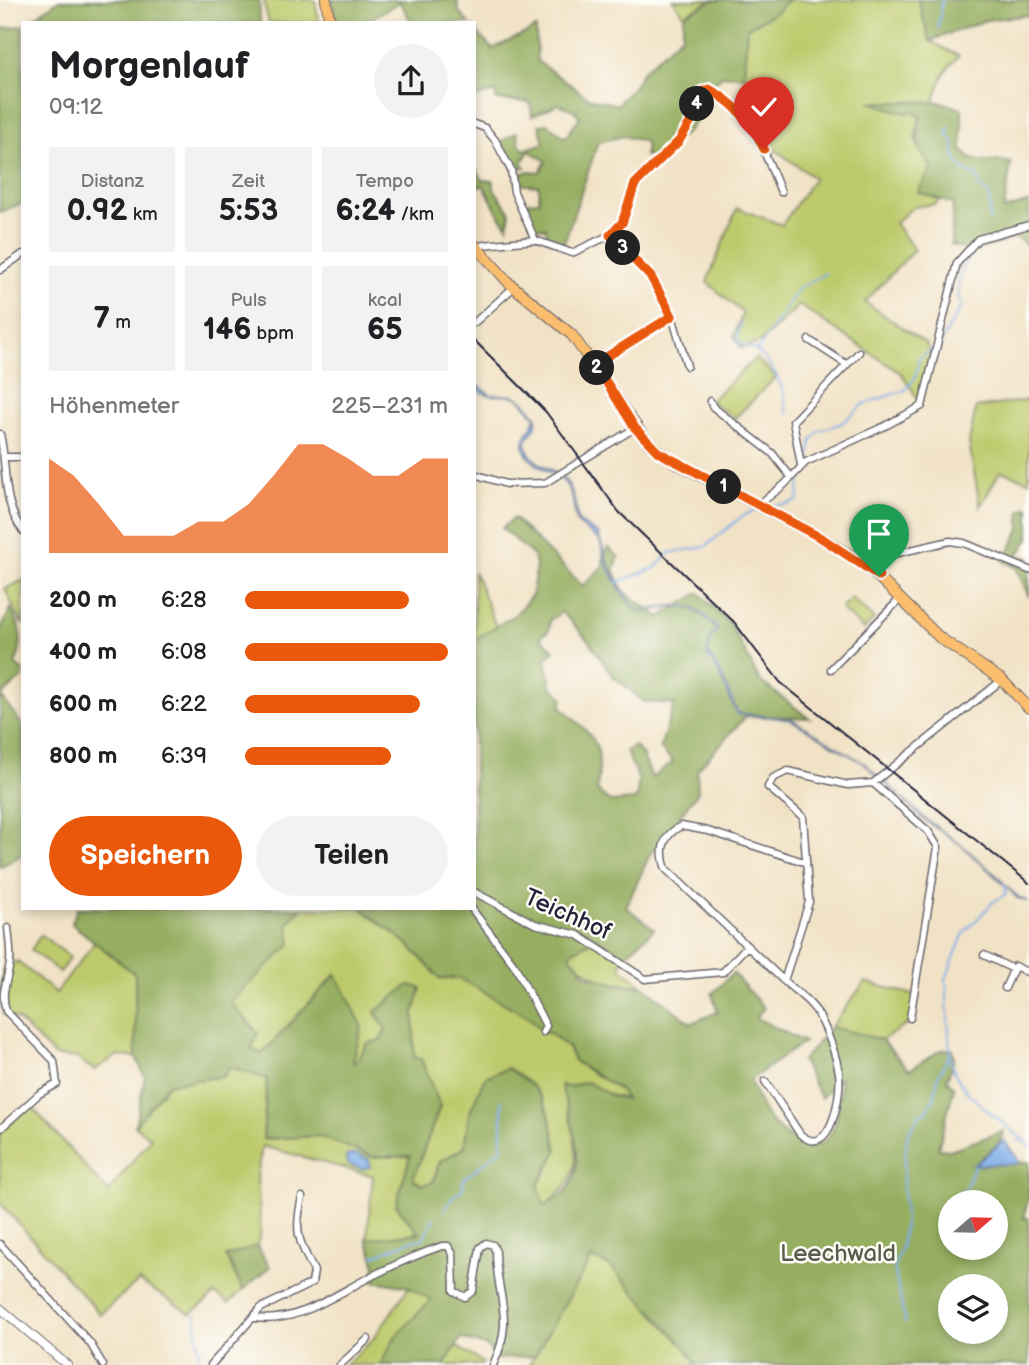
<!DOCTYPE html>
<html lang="de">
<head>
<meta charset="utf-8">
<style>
	:root { --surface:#fff; --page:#f2f2f2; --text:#202124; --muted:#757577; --accent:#ea580c }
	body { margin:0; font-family:"Balsamiq Sans",sans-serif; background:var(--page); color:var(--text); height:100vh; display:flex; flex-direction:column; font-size:26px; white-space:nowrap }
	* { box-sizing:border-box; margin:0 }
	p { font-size:23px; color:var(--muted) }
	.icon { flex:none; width:38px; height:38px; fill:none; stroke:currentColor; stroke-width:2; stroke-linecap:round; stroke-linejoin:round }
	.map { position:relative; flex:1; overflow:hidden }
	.sheet { position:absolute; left:21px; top:21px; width:455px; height:889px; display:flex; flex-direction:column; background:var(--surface); border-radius:0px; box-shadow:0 4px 10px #0003 }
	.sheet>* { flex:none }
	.needle { width:46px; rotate:70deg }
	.fabs { position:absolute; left:938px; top:1190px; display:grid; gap:14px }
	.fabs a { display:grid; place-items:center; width:70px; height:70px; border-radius:50%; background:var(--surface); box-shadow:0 4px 10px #0003; font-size:35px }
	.pin { position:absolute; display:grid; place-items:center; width:60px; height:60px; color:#fff; margin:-72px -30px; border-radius:50% 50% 50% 0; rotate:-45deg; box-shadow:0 0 7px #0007 }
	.pin .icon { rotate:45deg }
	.km { position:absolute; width:35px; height:35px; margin:-18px; border-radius:50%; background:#222; color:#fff; font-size:19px; line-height:35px; text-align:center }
	.round { display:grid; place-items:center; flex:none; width:74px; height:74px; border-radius:37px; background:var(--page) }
	.headline { display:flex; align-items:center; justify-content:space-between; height:119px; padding:0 28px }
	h1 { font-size:38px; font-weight:800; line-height:52px }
	.figures { display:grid; grid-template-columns:repeat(3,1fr); gap:10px; height:119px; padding:7px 28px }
	.figures div { display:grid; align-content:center; border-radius:0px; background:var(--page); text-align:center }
	.figures b { font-size:30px; font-weight:800 }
	.figures small { font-size:19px; font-weight:400 }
	.figures p { font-size:19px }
	.chart { height:196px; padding:14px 28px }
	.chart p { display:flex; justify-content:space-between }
	.chart svg { width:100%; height:126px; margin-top:7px; fill:var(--accent); opacity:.7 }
	.primary-button { display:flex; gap:14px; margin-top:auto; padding:14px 28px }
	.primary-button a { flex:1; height:80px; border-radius:42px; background:var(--accent); color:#fff; font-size:28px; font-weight:800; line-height:80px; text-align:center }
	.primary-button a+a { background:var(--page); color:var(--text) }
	ul { padding:0 28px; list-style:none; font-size:23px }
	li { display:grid; grid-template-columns:112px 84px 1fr; align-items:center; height:52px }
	li i { height:18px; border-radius:9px; background:var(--accent) }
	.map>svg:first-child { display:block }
	.green { fill:#bdca6c; stroke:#707654; stroke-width:2 }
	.forest { fill:#96ae60; stroke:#5c684e; stroke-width:2; fill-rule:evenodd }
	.water { fill:#7eade8; stroke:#506892; stroke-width:2 }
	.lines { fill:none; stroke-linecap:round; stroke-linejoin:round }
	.stream { stroke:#7eade8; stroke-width:2 }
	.minor-casing { stroke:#6a656b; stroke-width:9 }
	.tertiary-casing { stroke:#6a656b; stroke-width:10 }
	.primary-casing { stroke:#6a656b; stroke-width:12 }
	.minor { stroke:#fff; stroke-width:6 }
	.tertiary { stroke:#fff; stroke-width:8 }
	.primary { stroke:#fbbd6e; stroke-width:10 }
	.tram { stroke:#22223b; stroke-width:2 }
	.route-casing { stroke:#fff; stroke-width:14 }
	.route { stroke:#ea580c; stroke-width:9 }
	.labels { text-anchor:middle; stroke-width:5; stroke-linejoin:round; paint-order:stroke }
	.street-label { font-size:24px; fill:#22223b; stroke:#fdfcf7 }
	.park-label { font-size:24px; fill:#585d4c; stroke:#fdfcf7 }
</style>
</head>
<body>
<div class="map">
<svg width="1029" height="1365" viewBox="0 0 1029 1365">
	<rect width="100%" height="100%" fill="#fdfcf7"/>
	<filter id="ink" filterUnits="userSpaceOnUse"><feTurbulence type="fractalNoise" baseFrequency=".0143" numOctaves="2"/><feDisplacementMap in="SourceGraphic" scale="14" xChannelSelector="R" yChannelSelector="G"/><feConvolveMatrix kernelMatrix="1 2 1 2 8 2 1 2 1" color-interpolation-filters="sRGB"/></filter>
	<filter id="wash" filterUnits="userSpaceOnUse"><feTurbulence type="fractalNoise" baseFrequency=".00686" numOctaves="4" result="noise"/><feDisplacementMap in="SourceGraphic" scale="28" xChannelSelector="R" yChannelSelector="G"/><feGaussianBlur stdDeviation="1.57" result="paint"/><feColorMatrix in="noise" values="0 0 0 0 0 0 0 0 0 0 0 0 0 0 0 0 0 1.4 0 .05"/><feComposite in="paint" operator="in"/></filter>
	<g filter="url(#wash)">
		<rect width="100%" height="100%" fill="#f1e2c5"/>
		<path class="green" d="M266,0h49l4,23h-50l-5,-19z
			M673,0h40l-29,15z
			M788,0h130l12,41 29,15c-15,14 -20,26 -25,46l-27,-1 13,16 -5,22 18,28 9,31 -7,6 -22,3 -18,16 19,27 -49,52 61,42 7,12 -14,45 -17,-27 -103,-69 -38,37 -20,6 -7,-12 9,-23 -36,-31 30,-74 45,17 32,-47 -38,-28 -7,7 -9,-24 -14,-19 13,-20 -15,-17 3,-49 29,-16z
			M756,358l20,19 -41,41 -25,-17z
			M1029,400v81l-29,-10 -20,36 -11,-65 7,-34z
			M474,571l22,55 -22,14z
			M23,580v43l-1,1 -17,-35z
			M851,598l23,21 -10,11 -23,-21z
			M301,908h60l47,36 32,35 19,-1 71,40 13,14 7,1 18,14 6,14 46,29 8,9 -16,-3 -25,-14 -19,5c1,51 28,85 -25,119l-5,-21c8,-12 18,-26 17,-41 0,-16 -15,-55 -30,-62l-58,47 -2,19 -25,13 -7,21 -10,3 -10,-6 27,-73 -19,-46 -7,-2v-45l-28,17 -6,10 -13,4 -10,18 -5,1 -17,-88 -73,79 -11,-5 -22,-47 61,-58 -2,-21z
			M41,935l29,22 -10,15 -29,-22z
			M597,938l26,20 -3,9 23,19c-33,-2 -49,-3 -72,-29v-5z
			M95,942l40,32 1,83 -19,-1 -23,14 -17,-12 -22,-2 -38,-37 -13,-4c-4,-16 -4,-29 -1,-45l14,-9 39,32z
			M865,982l53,14 -5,25 -31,19 -51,-13z
			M229,1067l38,11 -4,61 56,-3 54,21 38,-1 -15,49 24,28 -53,6 6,-63 -111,-30 -5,31 4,54 -4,15 -31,11 17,33 -14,13 -14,-9 -24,20 -52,-33 -39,33 -100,-111v-71l31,-26 77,86 43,-54 -16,-12 33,-42 56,-8z
			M591,1258l19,8 76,82 11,17h-168z
			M409,1287l23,13 -37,37 -15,28h-35l28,-26z
			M456,1346l27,17 -1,2h-38z"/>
		<path class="forest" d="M59,0h200l1,23h-233z
			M331,0h126l2,12 10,11h-57l-12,-21 -37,21h-26z
			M713,0h75l-12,12 -29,16 -3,49 -20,-2 -19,14 -7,29 -11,14 -34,25 -8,-1 1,-14 -22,-6 -26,6 -34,101 -16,-4 -2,-11 -13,-1 -7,-25 13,-1v-15l-22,-2 -1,-9 13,-4 11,1 6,-11 -17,-10 -7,12 3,4 -12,3 -11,-29 15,-9 2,11 5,7 20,-7 -5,-18 9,-1 17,14 15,-21 -6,-7 -16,-6 -26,12 -2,-14 -33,-2 -2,-8 -21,6v-69l18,20 44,-21 1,33 52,37 28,7 17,-19 9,-15 39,-36 2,-20z
			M918,0h111v15l-43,5 -56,21z
			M23,26v177l-23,9v-183z
			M869,102h72l21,7v41c18,20 29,6 49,13l-7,47 25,-8v45l-13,-10c-22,9 -42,16 -65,8l2,-41 -35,-12 14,-25c-16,-18 -17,-26 -12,-50l-6,-5 -9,1z
			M474,165l9,15 11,1v8l16,23 -2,14 -9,-11 -15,-29h-10z
			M1029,507v32l-12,17 12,2v39l-13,-30 -12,-5 16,-33v-18z
			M514,518l69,68 20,-20v-12l18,34 -16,-32 3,-9 11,10 -5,12 10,23 36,25 39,-24 32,32 29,56 49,37 -63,-2 -49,54 1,22 -48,62 -24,53 28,22 -31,29 -26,-20 -26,14v5l15,18 31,10 26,1 48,37 27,-11 -6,-18 21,-21 31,35 -8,10 48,24 -54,38c4,10 8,21 13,30 10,18 47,52 66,26 11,-15 10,-42 12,-59l-20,21 -19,-37 29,-34 51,13 27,30 32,-20 11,-1 2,11 -7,20 7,8 -16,61 12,1 54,-19 -5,12 -25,22 55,-3v35l-6,21h6v147h-332l-11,-17 -76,-82 -19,-8 -56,98 -38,3 -9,-12 -27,-9 -17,27h-64l15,-28 36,-37 -22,-13 -36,-6 2,-18 -8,-24 52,-6 -23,-28 14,-49 -37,1 -54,-21 -56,3 4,-60 -37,-12 -6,9 -56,8 -33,42 10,-49 -9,-20 -1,-83 -63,-50 5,-16h224l-13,15 3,21 -61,58 28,31 -7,16 11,5 74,-80 26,51 -9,37h4l10,-18 13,-4 6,-10 -11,-18 34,-27 12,3 -7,25v44l7,2 19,47 -27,73 10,6 10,-3 7,-21 24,-13 5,-34 16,-37 23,-9c7,6 17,11 23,17 17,15 22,43 26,66l-19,34 6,21c6,-4 14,-8 19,-12 29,-28 5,-78 -2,-109l7,2 19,-5 25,14 14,3 -6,-9 -46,-29 -6,-14 -18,-14 -7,-1 -13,-14 -71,-40 -19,1 -32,-35 -47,-36h113v-268l42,-26 16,-19 4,-29 -2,-10 -32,-28zM562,612l26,28 24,35 32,27 30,2 -14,44 13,14 -21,16 -10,-24 -8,-8 -8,5 13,29 -3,20 -26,2 -13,-12c6,-51 0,-49 -36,-83l2,-9 -12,-12 -5,-27 8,-9 -14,-13 9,-7 1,-10zM950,1202h46v46h-46zM950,1286h46v46h-46z
			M11,608c10,20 14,35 4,56l8,7v6l-22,19 22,30v128l-23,13v-236z
			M257,1246l13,21 -27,23 -17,-34z"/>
		<path class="water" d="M474,382l17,13c27,-1 29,1 46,22l-1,9 -10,15c1,23 24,25 38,38 11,12 11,28 14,42l20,13 10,30 19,35 12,13c40,-7 52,-15 79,18l-7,6 -3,18c17,22 18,36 30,59l53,6 74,45 59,54 36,26 58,53 11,5 -12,-4 -20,-22 -37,-32 -37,-25 -58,-55 -75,-45 -53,-5c-12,-24 -13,-38 -30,-59l4,-20 6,-5c-27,-33 -40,-24 -78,-18l-13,-13 -19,-34 -7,-24 -23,-18c-4,-15 -2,-30 -14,-42 -12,-11 -41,-18 -39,-39 1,-8 10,-16 12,-25 -5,-5 -10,-13 -16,-18 -15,-10 -37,6 -46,-17z
			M1004,1140l15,21 -2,3 -43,1z
			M355,1154l14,5 1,8 -8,2 -15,-5 -1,-8z"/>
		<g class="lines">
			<path class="stream" d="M938,28l4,-28
				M949,128l-2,7 7,7c-2,18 6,29 23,34l3,11 9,7 1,27
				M974,247l10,-7
				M741,323l-4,15 3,6 17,7
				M940,344l22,-39c-9,-16 -1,-36 7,-51
				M787,413c-2,-24 -11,-45 -30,-62l42,-63 27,-15
				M810,457l1,-15 8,-11 23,-8 22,-19 41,-14 10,-12 4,-19 14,-10
				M766,506l22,-2 10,-4 2,-21 10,-16
				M618,582l37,-14 14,-15 36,-6 36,-30 16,-8
				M950,1056c5,39 45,57 72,83l-4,3
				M1022,1139l7,7
				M954,1202l4,-9 7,-4 10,-24
				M444,1210l10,-15 8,-5 2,-11 38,-31v-47
				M374,1256l39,-16 10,-1 11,-21
				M905,1323l-11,-57 7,-18 4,-30 -2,-35 4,-47 12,-21 7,-3 8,-14 4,-22 12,-22 -4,-75 9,-24 9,-22 29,-31 13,-8 -1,-10
				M194,1365l5,-13 -3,-37"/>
		</g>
	</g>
	<g filter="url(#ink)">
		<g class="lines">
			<defs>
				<path id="minor" d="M474,124l11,4 10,12 16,30 3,22 21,48
					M610,235l12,-12 13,-39 44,-43 12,-20 10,-29 8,-2c44,21 54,60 72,102
					M478,248l5,-3 52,-5 37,13 38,-18 41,42 21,39 15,50
					M0,270l23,-16
					M474,323l40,-36
					M809,340l37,24
					M595,364l77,-48
					M710,401l3,6 59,46 19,24
					M0,434c8,34 1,68 23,97
					M5,457h18
					M801,465l-8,-44 66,-69
					M474,474l32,10 39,-1 90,-55
					M758,505l26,-20 22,-23 79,-36 37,-20 35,-143 21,-24 51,-14
					M865,564l11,-6 74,-17 14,2 65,27
					M831,669l70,-71
					M873,783l55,48 10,16 -28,171
					M804,862l-96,-31 -27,-5c-18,9 -22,24 -15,43l118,112 25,-79 -6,-85 -35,-30 5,-9 15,-7 60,14 25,-2 129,-103
					M474,892l61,32 43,11 67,44 78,-7 24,-26
					M471,908l44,58 31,60 -3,6
					M984,955l29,14
					M1005,988l10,-22 14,7
					M765,1081l35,53c31,28 42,-42 39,-61 -3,-18 -11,-41 -20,-57 -7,-14 -24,-25 -35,-35
					M0,1129l39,-35 18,-10 -3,-23 -48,-50c-6,-20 2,-30 4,-49 1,-11 -1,-24 -2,-34
					M0,1244l90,99 13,22
					M255,1318c42,6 81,-24 117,-42 22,-11 46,-22 70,-30h6l5,8 1,37 11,6 8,-6 7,-43 6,-5 7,2 3,7c0,46 20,65 -3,113
					M211,1365l50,-57 51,-25 2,-12c-16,-31 -20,-39 -12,-74
					M340,1365l28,-26"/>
				<path id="tertiary" d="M0,1308l67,57"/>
				<path id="primary" d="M326,0l4,23
					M474,244l35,39 63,52 77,109 25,18 149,77 42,25 75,74 62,42 27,28"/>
			</defs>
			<use href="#minor" class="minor-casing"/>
			<use href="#tertiary" class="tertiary-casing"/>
			<use href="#primary" class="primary-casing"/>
			<use href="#minor" class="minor"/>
			<use href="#tertiary" class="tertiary"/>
			<use href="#primary" class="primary"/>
			<path class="tram" d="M474,340l72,72 73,100 115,110 46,60 249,201"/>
		</g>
	</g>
	<g class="lines" filter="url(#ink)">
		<defs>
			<path id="route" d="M764,149c-12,-27 -29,-46 -55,-60l-8,3 -10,29 -12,20 -44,43 -13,39 -12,12 41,42 21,39 -77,48 40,64 23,24 165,87 56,37"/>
		</defs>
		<use href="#route" class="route-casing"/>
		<use href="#route" class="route"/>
	</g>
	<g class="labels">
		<g class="street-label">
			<text transform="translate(568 914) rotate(24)" y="8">Teichhof</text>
		</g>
		<g class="park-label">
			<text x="838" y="1261">Leechwald</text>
		</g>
	</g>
</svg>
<div class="fabs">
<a><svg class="needle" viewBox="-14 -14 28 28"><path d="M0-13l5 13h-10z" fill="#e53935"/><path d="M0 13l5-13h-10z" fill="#757577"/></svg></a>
<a><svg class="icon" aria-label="layers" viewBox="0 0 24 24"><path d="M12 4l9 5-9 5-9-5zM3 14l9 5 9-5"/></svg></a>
</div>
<div class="pin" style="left:879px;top:576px;background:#1e9e55"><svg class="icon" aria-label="arrive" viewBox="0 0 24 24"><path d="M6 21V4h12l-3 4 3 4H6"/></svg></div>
<div class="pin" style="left:764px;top:149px;background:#d93025"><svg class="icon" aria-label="check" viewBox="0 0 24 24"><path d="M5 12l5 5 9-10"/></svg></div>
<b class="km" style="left:724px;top:487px">1</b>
<b class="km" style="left:597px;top:368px">2</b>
<b class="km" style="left:623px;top:248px">3</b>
<b class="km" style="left:697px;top:104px">4</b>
<section class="sheet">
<div class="headline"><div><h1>Morgenlauf</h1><p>09:12</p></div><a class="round"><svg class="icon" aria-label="share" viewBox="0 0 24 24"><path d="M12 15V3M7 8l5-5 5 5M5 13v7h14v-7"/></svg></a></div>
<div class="figures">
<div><p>Distanz</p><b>0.92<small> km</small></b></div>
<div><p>Zeit</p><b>5:53</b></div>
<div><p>Tempo</p><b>6:24<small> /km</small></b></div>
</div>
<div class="figures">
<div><b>7<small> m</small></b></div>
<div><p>Puls</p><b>146<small> bpm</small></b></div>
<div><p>kcal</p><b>65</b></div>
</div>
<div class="chart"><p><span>Höhenmeter</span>225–231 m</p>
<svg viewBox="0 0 160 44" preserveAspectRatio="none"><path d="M0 44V11L10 17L20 27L30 38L40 38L50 38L60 33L70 33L80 27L90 17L100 6L110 6L120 11L130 17L140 17L150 11L160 11V44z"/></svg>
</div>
<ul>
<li><b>200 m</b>6:28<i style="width:81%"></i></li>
<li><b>400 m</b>6:08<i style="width:100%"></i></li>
<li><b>600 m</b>6:22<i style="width:86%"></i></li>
<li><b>800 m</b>6:39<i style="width:72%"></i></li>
</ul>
<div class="primary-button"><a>Speichern</a><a>Teilen</a></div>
</section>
</div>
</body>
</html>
